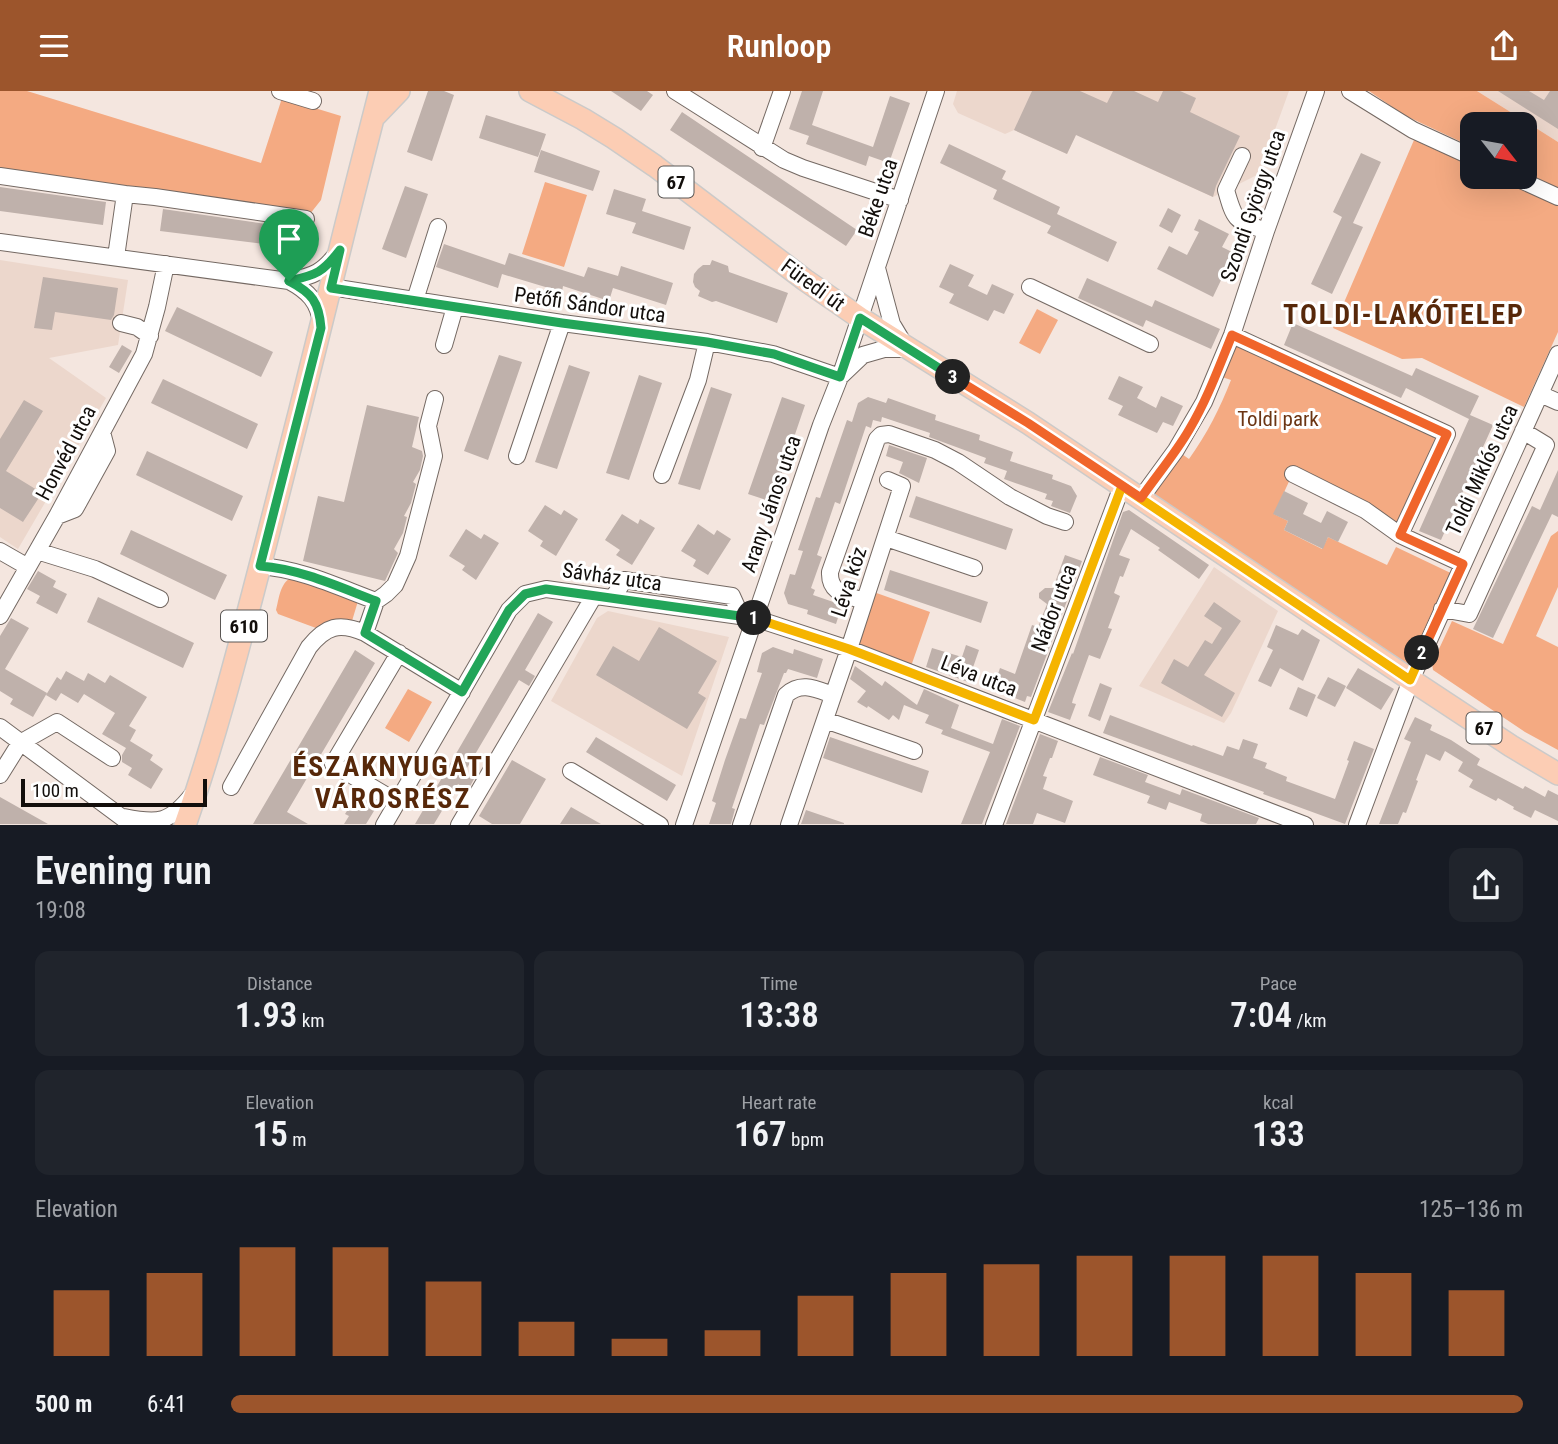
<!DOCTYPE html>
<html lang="en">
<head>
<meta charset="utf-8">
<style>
	:root { --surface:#171b24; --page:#20242c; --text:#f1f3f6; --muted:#9ea1a6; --accent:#9c552c }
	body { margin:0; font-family:"Roboto Condensed",sans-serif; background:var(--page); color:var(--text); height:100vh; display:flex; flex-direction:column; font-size:26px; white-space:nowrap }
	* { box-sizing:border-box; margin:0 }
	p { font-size:23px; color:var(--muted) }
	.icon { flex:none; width:38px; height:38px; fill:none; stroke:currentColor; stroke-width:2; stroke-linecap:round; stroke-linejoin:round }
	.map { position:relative; height:734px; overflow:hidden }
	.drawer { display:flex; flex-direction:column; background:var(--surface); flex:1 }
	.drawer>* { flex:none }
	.needle { width:46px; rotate:121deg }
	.tools { position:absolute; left:1460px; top:21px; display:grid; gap:14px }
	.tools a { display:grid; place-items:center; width:77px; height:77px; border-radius:14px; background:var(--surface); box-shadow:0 7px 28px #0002; font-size:35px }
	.scale { position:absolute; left:21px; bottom:18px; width:186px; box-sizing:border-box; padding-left:7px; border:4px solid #120e0b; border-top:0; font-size:19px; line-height:24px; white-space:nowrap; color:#120e0b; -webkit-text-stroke:5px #fff; paint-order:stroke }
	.pin { position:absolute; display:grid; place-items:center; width:60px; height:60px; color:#fff; margin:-72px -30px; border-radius:50% 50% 50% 0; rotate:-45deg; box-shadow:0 0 7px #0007 }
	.pin .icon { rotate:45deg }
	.km { position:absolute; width:35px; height:35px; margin:-18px; border-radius:50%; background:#222; color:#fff; font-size:19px; line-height:35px; text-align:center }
	.round { display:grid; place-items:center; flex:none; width:74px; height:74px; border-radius:14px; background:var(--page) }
	.headline { display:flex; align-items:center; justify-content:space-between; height:119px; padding:0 35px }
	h1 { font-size:38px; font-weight:600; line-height:52px }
	.metrics { display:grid; grid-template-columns:repeat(3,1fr); gap:10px; height:119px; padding:7px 35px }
	.metrics div { display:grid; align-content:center; border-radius:14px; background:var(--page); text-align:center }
	.metrics b { font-size:35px; font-weight:600 }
	.metrics small { font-size:19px; font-weight:400 }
	.metrics p { font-size:19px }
	.chart { height:196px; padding:14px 35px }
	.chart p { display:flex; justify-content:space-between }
	.chart svg { width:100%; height:126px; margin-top:7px; stroke:var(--accent); stroke-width:6 }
	ul { padding:0 35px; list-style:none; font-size:23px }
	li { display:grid; grid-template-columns:112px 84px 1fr; align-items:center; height:52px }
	li i { height:18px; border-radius:9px; background:var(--accent) }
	header { display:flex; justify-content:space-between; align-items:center; height:91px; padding:0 35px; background:var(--accent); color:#fff; font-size:32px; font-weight:600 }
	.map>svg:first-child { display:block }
	.built { fill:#ecd7cc }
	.green { fill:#f4aa82 }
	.building { fill:#bfb1ab }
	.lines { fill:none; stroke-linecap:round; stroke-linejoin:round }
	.minor-casing { stroke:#746963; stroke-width:18 }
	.major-casing { stroke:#cbcac9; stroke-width:24 }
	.minor { stroke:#fff; stroke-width:16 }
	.major { stroke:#fccdb4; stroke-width:21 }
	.split-1-casing { stroke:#fff; stroke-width:14 }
	.split-2-casing { stroke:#fff; stroke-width:14 }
	.split-3-casing { stroke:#fff; stroke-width:14 }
	.split-4-casing { stroke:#fff; stroke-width:14 }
	.split-1 { stroke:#22a559; stroke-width:9 }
	.split-2 { stroke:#f5b400; stroke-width:9 }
	.split-3 { stroke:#f0652b; stroke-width:9 }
	.split-4 { stroke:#22a559; stroke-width:9 }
	.labels { text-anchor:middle; stroke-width:6; stroke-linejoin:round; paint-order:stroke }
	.shield { fill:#fff; stroke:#595654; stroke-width:2 }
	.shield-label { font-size:19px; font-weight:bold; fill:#120e0b }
	.street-label { font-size:21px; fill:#120e0b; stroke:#fff }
	.park-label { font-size:21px; fill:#6b3513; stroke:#fff }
	.district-label { font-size:28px; font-weight:bold; letter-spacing:2px; fill:#57280a; stroke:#fff }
</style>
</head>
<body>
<header><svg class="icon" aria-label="menu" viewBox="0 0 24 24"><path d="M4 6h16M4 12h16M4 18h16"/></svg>Runloop<svg class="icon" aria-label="share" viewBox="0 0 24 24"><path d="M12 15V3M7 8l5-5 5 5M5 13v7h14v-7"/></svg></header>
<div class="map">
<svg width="1558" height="734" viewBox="0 0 1558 734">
	<rect width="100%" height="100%" fill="#f4e6df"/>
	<path class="built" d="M957,0h332l-30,83 -46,23 -124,-56 4,-7 -14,-6 -12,26 -53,-24 -9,4 -47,-21 -5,-9z
		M1477,0h81v51z
		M0,169l128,20 -10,65 -69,13 57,40 -88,151 -18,-12z
		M1214,476l64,44 -47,102 -7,10 -85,-37z
		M608,520l121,26 -47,139 -131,-75 46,-83z"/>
	<path class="green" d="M0,0h27l234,72 21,-65 59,18 -20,84 -15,19 -306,-43z
		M1369,0h108l81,51v46l-34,-16v-48h-52v23l-68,-32z
		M1414,49l58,26v11h23l63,28v127l-34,75 -102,-49 -20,1 -69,-31z
		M545,91l42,13 -23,72 -42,-13z
		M1037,218l21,11 -18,34 -21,-11z
		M1232,244l215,99 -47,101 -108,-60 -18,39 14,7 -4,9 38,19 6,-12 59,28 9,-18 61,29 -46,104 -270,-182 35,-48 13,9c18,-25 31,-51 42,-79l-15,-5z
		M1558,440v56l-22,49 22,11v103l-33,-18 -92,-62 -1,-6 20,-43 51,23 48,-108z
		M291,487l67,23 -6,20c-15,-2 -23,0 -36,7l-38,-14 -2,-4c3,-11 4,-27 15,-32z
		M868,499l62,22 -21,60 -60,-23z
		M408,598l24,13 -23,40 -24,-14z"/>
	<path class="building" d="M428,0h16l10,4 -22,66 -25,-9z
		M611,0h36l6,4 -12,16z
		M802,0h21l-11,34 61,22 17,-51 20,7 -21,60 -20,-7 -3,10 -60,-22 3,-8 -20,-7z
		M1032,0h48l27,12 6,-12h21l24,11 5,-11h17l16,7 -6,14 50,24 -24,50 -3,11 -137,-62 -9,19 -53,-24z
		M1498,0h31l15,9 6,-9h8v38z
		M682,21l175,118 -11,16 -176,-116z
		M486,24l60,19 -8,23 -59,-19z
		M949,53l57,27 -4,8 58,28 -3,7 60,28 -9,20 -61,-29 4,-7 -58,-27 4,-9 -57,-27z
		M541,59l59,21 -7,20 -59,-19z
		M1361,62l20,9 -28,61 10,4 -31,67 -21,-10 31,-67 -9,-5z
		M405,95l23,8 -22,64 -24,-9z
		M0,96l106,15 -3,23 -103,-14z
		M614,98l32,10 -4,12 49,16 -7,23 -52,-17 4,-10 -30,-9z
		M1168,117l13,7 -9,18 -13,-7z
		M163,118l137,20 -3,19 -137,-17z
		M1199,128l30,15 -7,13 12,6 -21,44 -56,-28 12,-23 18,9 12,-23 -5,-2z
		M444,153l61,21 4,-12 75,24 4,-10 30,9 3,-10 52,17 -7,22 -53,-17 -4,13 -46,-15 -1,6 -60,-18 -4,14 -62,-21z
		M712,169l16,6 1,6 59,21 -11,30 -61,-22 -4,1 -14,-6 2,-5 -5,-4 -2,-5 1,-8 4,-5 5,-4h7z
		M950,173l24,11 -6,11 19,9 5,-11 22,10 -10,20 -10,-4 -6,11 -39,-18 5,-9 -15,-7z
		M43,186l75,11 -4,27 -3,5 -56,-8 -3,18 -18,-2z
		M1087,187l65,29 3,-7 65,29 -9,20 -65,-29 -3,7 -65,-29z
		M177,216l96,45 -12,25 -96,-46z
		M1293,232l119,53 4,-8 63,28 -9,19 23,10 -52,115 -22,-9 50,-112 -63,-31 -5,10 -117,-53z
		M122,254l10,6 -13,22 -10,-6z
		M499,264l23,7 -34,98 -24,-9z
		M569,274l21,7 -33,97 -22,-7z
		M639,284l23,8 -33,97 -23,-7z
		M1119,285l24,11 -6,11 19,10 5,-12 22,10 -10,20 -10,-4 -6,11 -39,-18 5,-9 -15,-7z
		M163,288l95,45 -11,25 -96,-46z
		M711,296l21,7 -32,96 -22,-6z
		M782,306l23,8 -33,97 -24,-8z
		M868,306l18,6 2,-5 48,17 -1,5 45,15 -1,5 34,12 -3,9 43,14 -1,4 19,7 6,10 -7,17 -19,-7 2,-5 -8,-2 2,-5 -43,-15 3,-8 -23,-8 2,-5 -57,-21 1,-4 -48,-16 -1,5 -8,-2 -2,8 -5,-2 -26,78 -5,-2 -18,53 5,2 -11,31 4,2 -2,5 29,10 -6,19 -29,-10 1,-4 -20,-6 -4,-11 6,-19 5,1 8,-24 -5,-1 18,-53 4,1 27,-78 5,2 6,-19z
		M24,309l19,11 -37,60 36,22 -19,29 -23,-14v-69z
		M367,314l52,12 -7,30 10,4 1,5 -3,14 -7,12 3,2 -5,19 -7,13 3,1 -4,16 -9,16 4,4 -13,28 -82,-20 15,-65 26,6z
		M889,354l38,13 -8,25 -20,-10 4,-11 -17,-6z
		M147,360l96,45 -11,25 -96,-46z
		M1558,379v47l-6,-3 -59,124 -20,-9 59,-123 8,4z
		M1284,400l24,12 -5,11 18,9 6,-12 21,11 -10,20 -10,-5 -5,12 -39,-19 4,-9 -15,-7z
		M916,405l97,33 -7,21 -97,-33z
		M545,414l16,10 3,-5 14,9 -22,37 -16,-10 3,-5 -15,-10z
		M1129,419l80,55 -10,14 -41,-29 2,-2 -29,-19 -12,26 11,4 -7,18 -3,-1 -6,17 6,3 -12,32 4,1 -12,30 -11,-4 -16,44 -1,4 4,1 -6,16 -22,-8 24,-59 1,1 50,-142z
		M622,423l16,10 2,-5 15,9 -23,37 -16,-10 4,-5 -15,-10z
		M698,433l16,11 3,-5 14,9 -23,36 -15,-9 3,-6 -15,-9z
		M466,438l15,10 3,-5 15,9 -23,37 -14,-10 3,-4 -16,-10z
		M131,439l96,45 -12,25 -95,-46z
		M1065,464l17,6 -51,136 -4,-1 -2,6 -10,-4 4,-13 -22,-8 3,-9 15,6 17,-49 6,2 9,-23 -8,-6v-5l6,-5h8z
		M890,479l98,32 -7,21 -97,-33z
		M38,480l18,10 -3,6 14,7 -10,20 -21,-11 4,-7 -13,-7z
		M98,506l96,46 -11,25 -96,-46z
		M1214,511l27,19 -37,54 31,18 -13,24 -61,-34 13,-24 14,8 17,-27 7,4 10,-16 -18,-12z
		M538,522l15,9 -28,48 10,6 -6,10 -10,-6 -55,93 10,6 -6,11 -10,-6 -24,40h-19z
		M11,527l18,10 -24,41 42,24 -14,24 -23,-13 3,-5 -13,-8v-55z
		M1276,534l22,10 4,-6 18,11 -17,41 -23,-13 -9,19 -13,-6 15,-31 -6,-3z
		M659,536l58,34 -19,32 8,5 -19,31 -91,-54 17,-29 26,15z
		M966,554l13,5 -11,32 -42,-15 6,-19 30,9z
		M773,556l20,7 1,-5 29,10 -6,19 -29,-9 -2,4h-2l-20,52 -4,-1 -28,84 3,1 -4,15h-22l7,-21 -4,-2 13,-41 15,-42 6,1 16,-46 -5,-1 5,-19z
		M355,559l20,13 -88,149 21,12h-55z
		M855,575l27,20 3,-5 32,24 7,-16 35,16 -8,23 42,16 9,-25 18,7 -38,98h-21l29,-72 -49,-18 2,-4 -18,-7 4,-8 -25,-10 -5,15 -6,-5 -4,5 -21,-14 -1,2 -10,-6 9,-11 -16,-12z
		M1358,577l36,21 -13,21 -35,-22z
		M66,580l18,10 4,-8 17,10 5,-8 37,22 -18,29 7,4 -6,11 23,14 -3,5 13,9 -12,20 -23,-14 4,-7 -10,-6v-7l4,-7 -24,-14 13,-21 -31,-19 -6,9 -17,-10 -5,8 -10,-6 11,-18 4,3z
		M1328,586l18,9 -11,21 -18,-9z
		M1100,592l12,5 -12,33 -12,-5z
		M1298,596l18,8 -9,22 -18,-8z
		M1110,624l82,31 1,-1 30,11 4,-10 12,4 4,-11 15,5 -5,14 14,5 -2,5 22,9 -1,4 49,18 14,-38 -2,-1 7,-19 20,8 -29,75 -82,-30 1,-2 -161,-59z
		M1415,626l17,8 -2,5 21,10 29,19 -3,6 46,24 2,-3 20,11 3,-7 10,5v26l-23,-11 -4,8 -18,-9 1,-2 -16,-9 -2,3 -27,-14 4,-7 -15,-9 5,-9 -18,-11 -5,10 -14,-7 -10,26 2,1 -12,32 -3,-1 -5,12h-19l32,-82 -7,-3z
		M1040,643l18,7 -6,17h-2l-7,18 4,1 -4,12 30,12 -8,22 -28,-10 -4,11h-27z
		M596,646l80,48 -9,16 -81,-49z
		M830,646l99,34 -7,22 -99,-35z
		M1100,666l48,18 -3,7 35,13 2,-6 77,29 -3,6h-48l-8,-3 2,-7 -33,-12 -3,8 -19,-7 3,-7 -57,-21z
		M512,669l34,19 -26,45h-28l-13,-8z
		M359,701l14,8 -1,2 5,4 -11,18h-22l5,-8 -4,-2z
		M0,706l48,27h-48z
		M571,716l30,17h-41z
		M806,719l38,13v1h-43z"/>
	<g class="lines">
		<defs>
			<path id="minor" d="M280,0l33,10
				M675,0l109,69 19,8 97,32
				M1350,0l63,39 59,27
				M762,57l20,-57
				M1242,65l-16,34c9,32 9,30 40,41
				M0,85l125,18 -9,63
				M1514,86l44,20
				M125,103l30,3 151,22
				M0,151l289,39c25,-5 34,-9 49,-29
				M877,177l15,56 12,20
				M289,190c19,10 30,21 32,43
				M331,196l231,36 145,19 66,12 67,23
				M1030,196l120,57
				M415,209l23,-73
				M121,232l16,4 13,9
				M1232,244l215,99 -47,101 63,29
				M444,254l11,-38
				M842,284l21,-20 21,-6h23
				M1540,303l18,8
				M517,365l45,-133
				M1293,383l72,36 35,25
				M662,384l36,-95 9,-38
				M1141,407l35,-48 28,-48 28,-67 34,-104 50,-140
				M57,425l18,-7 32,-58 -5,-19
				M886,447l88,30
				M0,460l28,16
				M37,460l58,18 65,30
				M260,475c41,3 78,21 116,35l10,-7 9,-9 13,-29 26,-100 -6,-30 7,-27
				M613,507l11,-18 108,16 9,20
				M864,510c-17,-6 -35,-7 -34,-29l47,-133 4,-4 8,-1 46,16 23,12 52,35 37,19 18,6
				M1442,518l27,5 77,-169 -23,-14
				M0,525l57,-100 87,-162 13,-47 9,-43
				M365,542l11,-32
				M825,629l89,31
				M0,636l132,98
				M571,680l89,54
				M0,684l20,-32 37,-21 55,36
				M231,696l78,-140c17,-21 30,-25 56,-14l97,59
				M397,711l-64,-38 66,-111
				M124,726c34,7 46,6 68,-22
				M384,734l125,-215 16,-16 21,-5 208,29 95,31 456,176
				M459,734l135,-229
				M684,734l137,-400 19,-48 96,-286
				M741,734l45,-130c15,-14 30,-6 47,0
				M789,734l60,-176 53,-163 -14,-6
				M994,734l128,-339
				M1357,734l54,-145 147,-326"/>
			<path id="major" d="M530,0l53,28 31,19 41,28 150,114 55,38 168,105 383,257 100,66 47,28
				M376,24l23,-24
				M185,734c33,-94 57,-190 82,-286 39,-149 74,-299 113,-448"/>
		</defs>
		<use href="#minor" class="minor-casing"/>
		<use href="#major" class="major-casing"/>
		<use href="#minor" class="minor"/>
		<use href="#major" class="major"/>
	</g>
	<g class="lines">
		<defs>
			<path id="split-1" d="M289,190c23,12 30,21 32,47l-61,238c41,3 79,21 116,35l-11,32 97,59 47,-82 16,-16 21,-5 208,29"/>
			<path id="split-2" d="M754,527l95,31 185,71 88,-234 288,194 12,-27"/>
			<path id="split-3" d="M953,286l75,46 113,75c16,-23 34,-44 48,-68 18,-30 30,-63 43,-95l215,99 -47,101 63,29 -41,89"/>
			<path id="split-4" d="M289,190c28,-6 34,-9 51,-31l-9,38 231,35 145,19 67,12 66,23 20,-59 93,59"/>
		</defs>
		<use href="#split-1" class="split-1-casing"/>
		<use href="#split-2" class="split-2-casing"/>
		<use href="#split-3" class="split-3-casing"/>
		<use href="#split-4" class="split-4-casing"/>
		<use href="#split-1" class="split-1"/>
		<use href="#split-2" class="split-2"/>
		<use href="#split-3" class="split-3"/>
		<use href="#split-4" class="split-4"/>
	</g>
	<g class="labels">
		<g class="shield">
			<rect x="658.5" y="75.5" width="35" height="31" rx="5"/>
			<rect x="221" y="519.5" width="46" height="31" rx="5"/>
			<rect x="1466.5" y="621.5" width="35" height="31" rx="5"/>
		</g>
		<g class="shield-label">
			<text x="676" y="98">67</text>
			<text x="244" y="542">610</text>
			<text x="1484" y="644">67</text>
		</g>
		<g class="street-label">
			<text transform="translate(878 107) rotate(-71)" y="7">Béke utca</text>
			<text transform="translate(1253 115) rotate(-71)" y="7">Szondi György utca</text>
			<text transform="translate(813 194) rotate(36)" y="7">Füredi út</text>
			<text transform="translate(590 214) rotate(8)" y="7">Petőfi Sándor utca</text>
			<text transform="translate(66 362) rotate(-62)" y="7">Honvéd utca</text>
			<text transform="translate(1482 379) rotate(-65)" y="7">Toldi Miklós utca</text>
			<text transform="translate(771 413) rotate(-71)" y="7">Arany János utca</text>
			<text transform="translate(612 486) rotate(8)" y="7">Sávház utca</text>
			<text transform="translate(849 491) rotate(-72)" y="7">Léva köz</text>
			<text transform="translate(1054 517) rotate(-69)" y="7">Nádor utca</text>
			<text transform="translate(979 585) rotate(21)" y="7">Léva utca</text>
		</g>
		<g class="park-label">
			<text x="1278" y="335">Toldi park</text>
		</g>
		<g class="district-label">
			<text x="1404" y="233">TOLDI-LAKÓTELEP</text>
			<text x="393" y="685">ÉSZAKNYUGATI<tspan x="393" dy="32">VÁROSRÉSZ</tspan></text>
		</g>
	</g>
</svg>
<div class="tools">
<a><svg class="needle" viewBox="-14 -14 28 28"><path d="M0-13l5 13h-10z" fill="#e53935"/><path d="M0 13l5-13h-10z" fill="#9ea1a6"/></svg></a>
</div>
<div class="scale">100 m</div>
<div class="pin" style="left:289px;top:190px;background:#1e9e55"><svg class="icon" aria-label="arrive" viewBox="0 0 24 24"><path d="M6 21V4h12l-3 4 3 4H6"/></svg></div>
<b class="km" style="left:754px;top:527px">1</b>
<b class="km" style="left:1422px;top:562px">2</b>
<b class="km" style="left:953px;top:286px">3</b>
</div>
<section class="drawer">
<div class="headline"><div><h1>Evening run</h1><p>19:08</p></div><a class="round"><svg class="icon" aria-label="share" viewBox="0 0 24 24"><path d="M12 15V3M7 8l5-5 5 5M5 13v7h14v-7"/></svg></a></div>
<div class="metrics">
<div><p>Distance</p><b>1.93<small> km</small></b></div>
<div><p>Time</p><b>13:38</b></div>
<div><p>Pace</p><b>7:04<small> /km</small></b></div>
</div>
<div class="metrics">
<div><p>Elevation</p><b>15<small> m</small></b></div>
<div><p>Heart rate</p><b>167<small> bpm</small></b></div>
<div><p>kcal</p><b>133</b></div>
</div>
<div class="chart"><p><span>Elevation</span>125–136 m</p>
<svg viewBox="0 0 160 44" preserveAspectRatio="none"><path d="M5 44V21M15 44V15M25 44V6M35 44V6M45 44V18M55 44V32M65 44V38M75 44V35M85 44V23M95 44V15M105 44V12M115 44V9M125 44V9M135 44V9M145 44V15M155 44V21"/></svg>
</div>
<ul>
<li><b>500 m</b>6:41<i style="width:100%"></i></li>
</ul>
</section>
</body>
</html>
